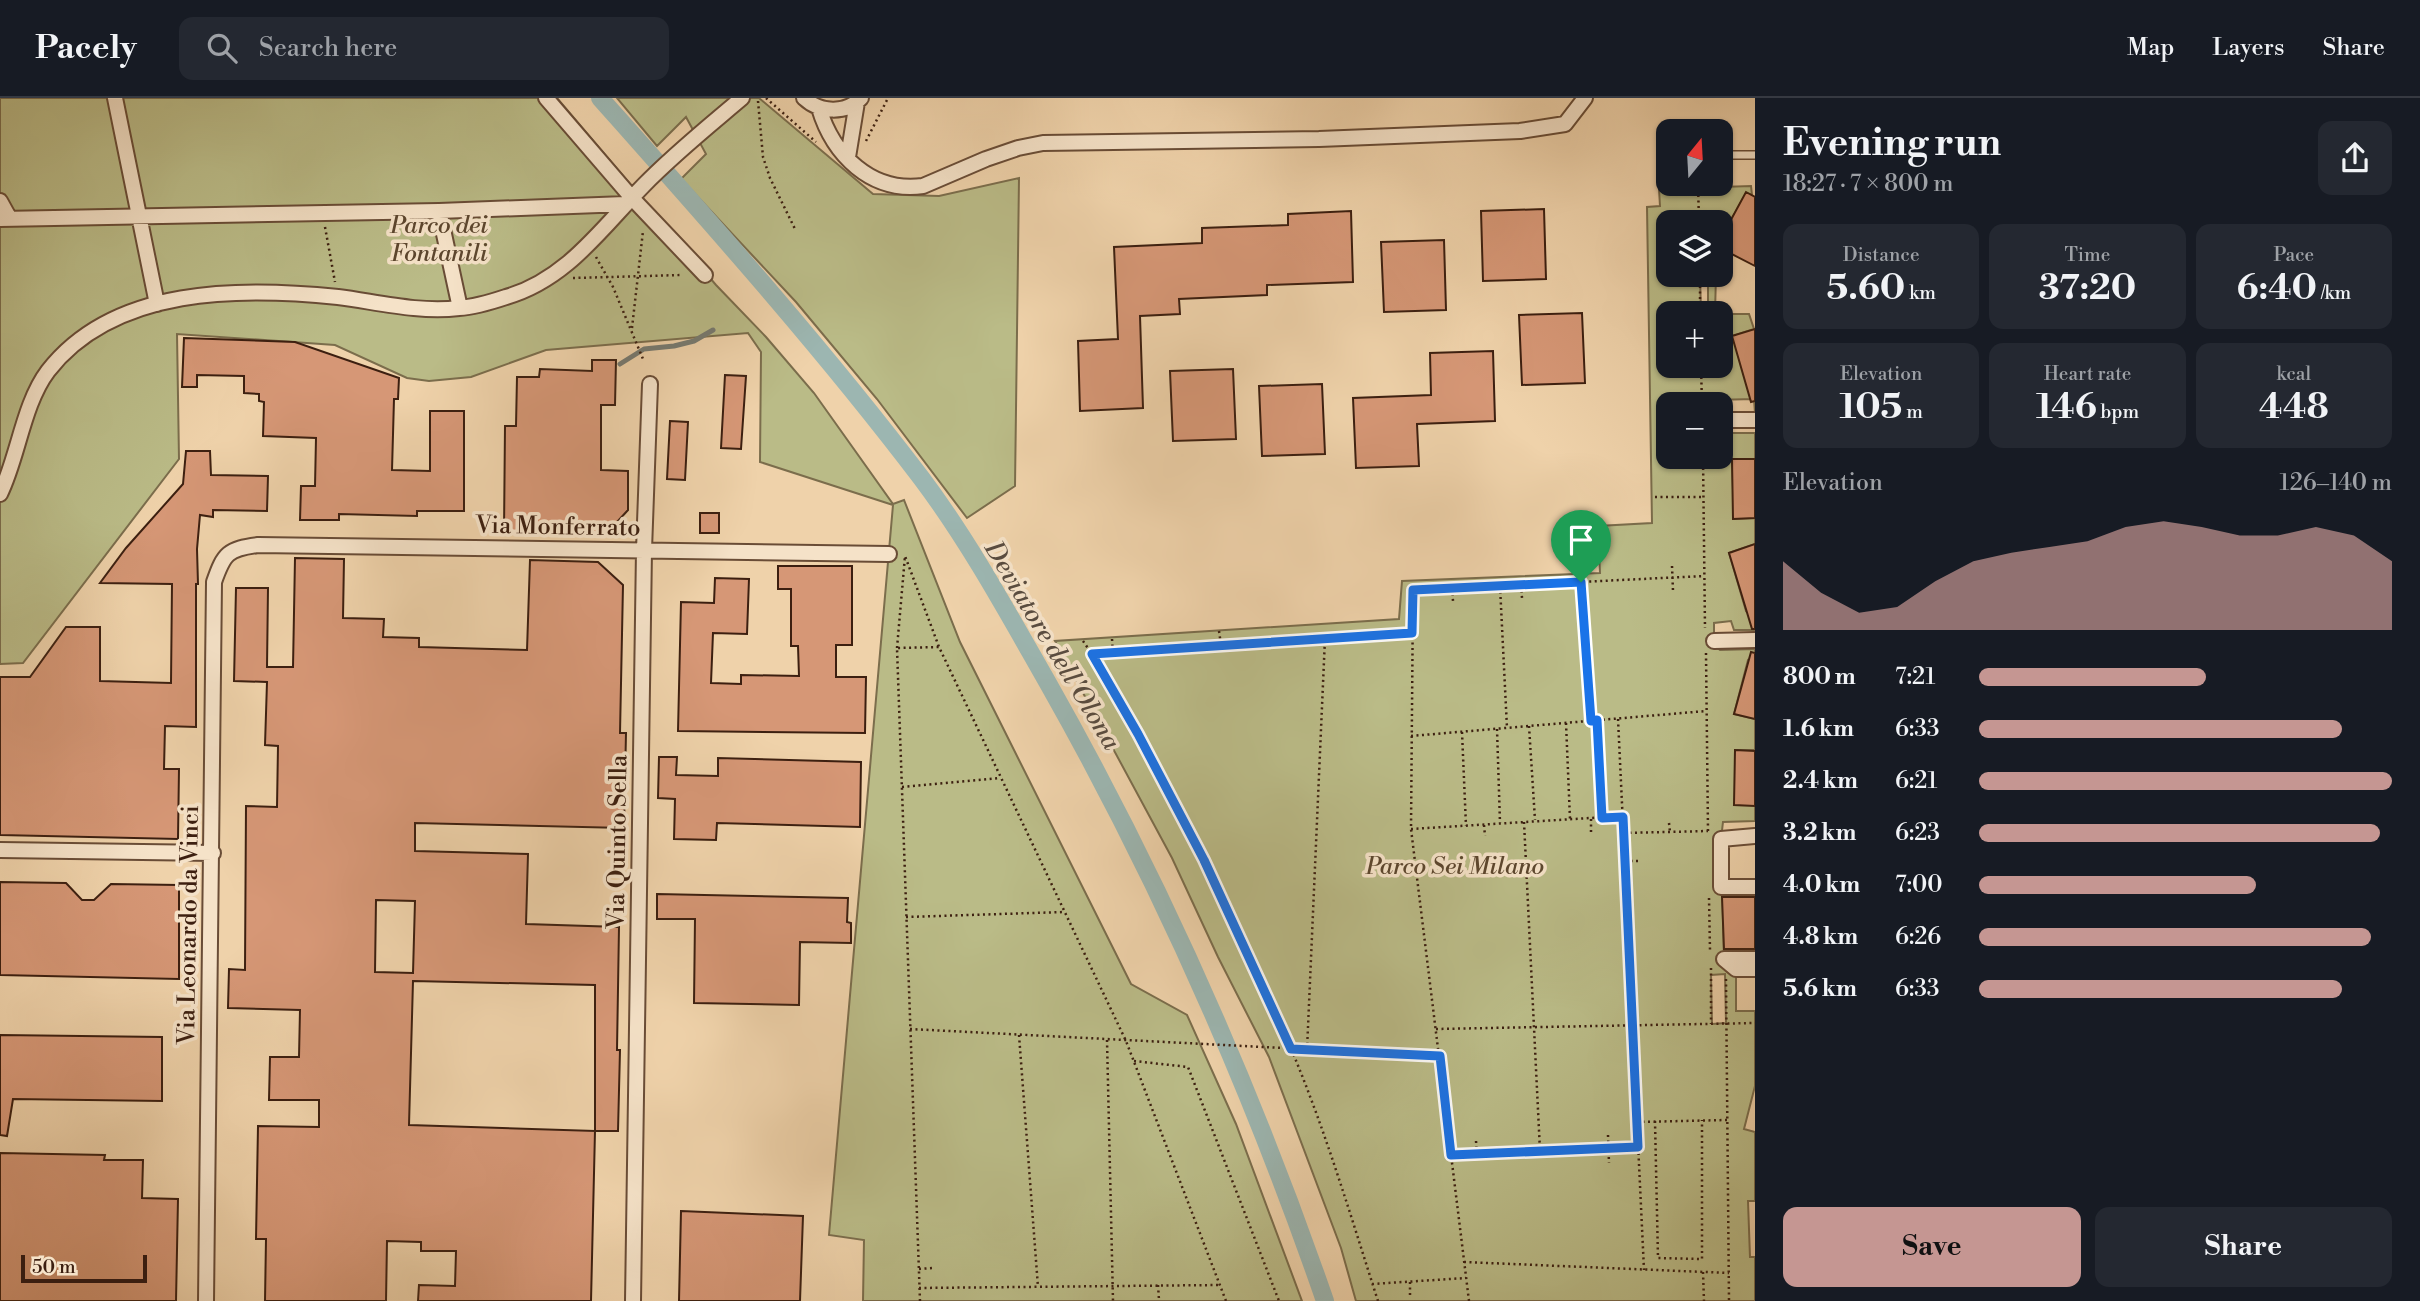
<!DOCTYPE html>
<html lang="en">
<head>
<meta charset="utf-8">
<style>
	:root { --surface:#171b24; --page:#242831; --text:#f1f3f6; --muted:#9ea1a6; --line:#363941; --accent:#c59692 }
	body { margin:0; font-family:"Libre Bodoni",serif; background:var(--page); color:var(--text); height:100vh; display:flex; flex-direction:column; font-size:26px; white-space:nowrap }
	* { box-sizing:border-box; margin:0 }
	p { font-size:23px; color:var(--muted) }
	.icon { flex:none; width:38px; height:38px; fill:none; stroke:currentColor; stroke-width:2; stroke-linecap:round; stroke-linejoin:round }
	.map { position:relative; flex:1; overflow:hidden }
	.side { display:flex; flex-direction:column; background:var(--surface); width:665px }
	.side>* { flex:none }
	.needle { width:46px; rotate:18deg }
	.fabs { position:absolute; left:1656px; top:21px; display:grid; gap:14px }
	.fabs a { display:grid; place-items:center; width:77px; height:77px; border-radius:14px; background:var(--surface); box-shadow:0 2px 5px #0004; font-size:35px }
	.scale { position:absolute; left:21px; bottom:18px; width:126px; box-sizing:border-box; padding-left:7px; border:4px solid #3c1f10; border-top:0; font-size:19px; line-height:24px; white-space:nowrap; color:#3c1f10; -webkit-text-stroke:5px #f5e2c8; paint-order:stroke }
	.pin { position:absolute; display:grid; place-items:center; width:60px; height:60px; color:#fff; margin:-72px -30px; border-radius:50% 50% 50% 0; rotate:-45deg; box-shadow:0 0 7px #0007 }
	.pin .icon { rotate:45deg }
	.round { display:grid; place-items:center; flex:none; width:74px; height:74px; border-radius:14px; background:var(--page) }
	.head { display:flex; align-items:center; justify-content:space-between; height:119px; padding:0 28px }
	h1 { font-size:38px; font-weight:800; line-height:52px }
	.metrics { display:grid; grid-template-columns:repeat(3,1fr); gap:10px; height:119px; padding:7px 28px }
	.metrics div { display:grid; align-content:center; border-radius:14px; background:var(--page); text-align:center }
	.metrics b { font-size:35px; font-weight:800 }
	.metrics small { font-size:19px; font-weight:400 }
	.metrics p { font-size:19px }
	.chart { height:196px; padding:14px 28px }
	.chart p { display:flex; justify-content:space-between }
	.chart svg { width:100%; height:126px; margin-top:7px; fill:var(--accent); opacity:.7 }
	.button { display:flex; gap:14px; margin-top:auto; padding:14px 28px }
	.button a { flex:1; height:80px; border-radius:14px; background:var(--accent); color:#111; font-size:28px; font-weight:800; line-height:80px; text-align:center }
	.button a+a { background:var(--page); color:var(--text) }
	ul { padding:0 28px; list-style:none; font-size:23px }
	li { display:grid; grid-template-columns:112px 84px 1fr; align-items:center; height:52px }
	li i { height:18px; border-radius:9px; background:var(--accent) }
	header { display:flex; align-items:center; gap:42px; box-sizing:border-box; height:98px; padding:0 35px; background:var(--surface); border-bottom:2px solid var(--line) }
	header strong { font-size:33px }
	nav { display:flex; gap:38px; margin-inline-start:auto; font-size:24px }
	.search { width:490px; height:63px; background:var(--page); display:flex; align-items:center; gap:18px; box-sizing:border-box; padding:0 24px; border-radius:14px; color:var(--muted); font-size:26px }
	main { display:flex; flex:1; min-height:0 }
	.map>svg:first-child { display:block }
	.green { fill:#babb87; stroke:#7b6d4c; stroke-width:2; fill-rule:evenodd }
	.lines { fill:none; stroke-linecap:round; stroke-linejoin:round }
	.stream { stroke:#767a71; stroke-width:5 }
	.canal { stroke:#9cb6b1; stroke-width:18 }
	.building { fill:#d69776; stroke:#3c1f10; stroke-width:2; fill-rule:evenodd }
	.lane-casing { stroke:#694c36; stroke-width:10 }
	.street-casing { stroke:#694c36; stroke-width:18 }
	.path { stroke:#3c1f10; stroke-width:2.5; stroke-dasharray:2 3.5; stroke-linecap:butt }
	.lane { stroke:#f5e2c8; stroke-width:7 }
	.street { stroke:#f5e2c8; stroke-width:14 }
	.route-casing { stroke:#fff; stroke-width:14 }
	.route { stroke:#1a73e8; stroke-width:9 }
	.labels { text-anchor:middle; stroke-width:7; stroke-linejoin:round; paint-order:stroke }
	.park-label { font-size:24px; font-style:italic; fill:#5c462e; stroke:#f5e2c8 }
	.street-label { font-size:24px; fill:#3c1f10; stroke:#f5e2c8 }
	.water-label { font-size:26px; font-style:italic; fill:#594c40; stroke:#f5e2c8 }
</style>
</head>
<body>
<header>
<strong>Pacely</strong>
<div class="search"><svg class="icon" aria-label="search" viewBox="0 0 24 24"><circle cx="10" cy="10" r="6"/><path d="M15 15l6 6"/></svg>Search here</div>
<nav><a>Map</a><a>Layers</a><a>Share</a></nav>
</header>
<main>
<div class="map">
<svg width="1755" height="1203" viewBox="0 0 1755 1203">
	<rect width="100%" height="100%" fill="#efd2aa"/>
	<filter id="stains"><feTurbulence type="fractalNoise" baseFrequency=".00286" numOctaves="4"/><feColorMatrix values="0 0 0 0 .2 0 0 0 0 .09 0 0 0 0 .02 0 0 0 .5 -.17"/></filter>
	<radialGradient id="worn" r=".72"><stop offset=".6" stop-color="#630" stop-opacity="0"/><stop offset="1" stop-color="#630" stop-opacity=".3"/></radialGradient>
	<path class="green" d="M0,0h557l159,187 50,52 48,56 79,111 11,-4 56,142 171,342 56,31 49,109 66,177h-439l1,-61 -35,-5 64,-730 -133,-43 1,-110 -13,-19 -202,17 -75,27 -42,4 -22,-3 -72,-33 -158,-11 2,125 -156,204 -23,1z
		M617,0h142l114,96 66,2 80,-18 -4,308 -48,32 -90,-119 -81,-97 -115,-123 25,-25 -20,-37 -29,29z
		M1751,88l1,9 -6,-2 -26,47v-18h-52v53h32l1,37h7v-37h8l-1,38h-47v53h52v-52h29l5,15 -22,7 23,49v28l-1,-14 -41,1 -1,4h-44v53h52v-24h35v26h-23l2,60 21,-1v26l-26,9 17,58 9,-3v22h-21l-3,-9 -17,2v22l6,5 35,-1v13l-7,-2 -14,54 21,5v31h-17l17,56v15l-32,1 -2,17 3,120 12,10v42h19v75l-11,43 11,3v69h-7l2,56h5v44h-399l-15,-53 -72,-191 -51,-100 -46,-99 -117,-217 344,-22 3,-38 198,-8 -2,-47 54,-3 -5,-316 13,-1 -1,-17zM1725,876l1,49 -14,1 -1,-49z"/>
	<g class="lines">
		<path class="stream" d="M620,266l24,-15 30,-3 20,-5 19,-11"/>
		<path class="canal" d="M600,0c110,124 221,248 322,381 48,64 87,136 127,206 111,196 202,402 276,616"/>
	</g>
	<path class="building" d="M1746,94l9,5v69l-35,-18v-8z
		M1544,111l2,70 -63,2 -2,-70z
		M1351,113l2,71 -86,3v10l-88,4 1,15 -40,2 3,92 -63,3 -2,-70 40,-2 -4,-92 88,-4v-15l86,-3v-11z
		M1444,142l2,70 -62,2 -3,-70z
		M1582,215l3,70 -63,2 -3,-70z
		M1755,231v72l-4,1 -19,-66z
		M184,240l111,4 104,36 -1,21h-4l-2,71 38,1v-60h34v100h-47v5l-78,-2v6h-39l1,-34h14l1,-48 -53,-2 1,-34 -5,-1v-7l-15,-1v-17l-47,-1v12h-15z
		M1493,253l2,70 -78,3 2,42 -63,2 -3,-70 78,-3 -1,-42z
		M592,262h24l-1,45h-14v65l27,1v39l-21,23 -103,-2 1,-105h11l1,-49h22l1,-8 52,2z
		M1233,271l3,70 -63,2 -3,-70z
		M725,277l21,1 -5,73 -20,-1z
		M1322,286l3,70 -63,2 -3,-70z
		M670,323l18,1 -3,58 -18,-1z
		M186,353h24l1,24 57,1 -1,35 -54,-1v7l-13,-2 -3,34 1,35h-2v143l-31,-1 -1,43h15l-1,70 -178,-4v-158h30l36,-50h34v54l71,2 1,-99 -72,-1 26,-35 57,-64z
		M1732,361h23v59l-22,1z
		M700,415h19v20h-19z
		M1755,446v85h-3l-23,-76z
		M295,460l49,1 -1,59 41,1 -1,18 36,1v9l108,3 3,-90 68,2 25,23 -3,148h6l-2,95 -209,-5v28l113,3 -2,70 93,3 -2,123h3l-2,81h-23l-4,170h-173l1,-16 36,1 1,-35h-35v-9l-34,-1 -1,60h-121l1,-62h-10l2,-113 61,1v-27h-50l1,-43h29l1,-47 -72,-2 1,-39 16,1 1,-164 31,1 1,-61 -13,-1 2,-63 -33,-1 2,-93h32l-1,79h26zM376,802l39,1 -2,72 -38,-1zM413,883l182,4v146l-186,-6z
		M778,468h74v79h-16v32h30l-1,56 -187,-2 3,-129 33,1 1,-25 34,1 -2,55 -34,-1 -2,50 30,1v-9l58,1 -1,-30h-7v-57h-13z
		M1751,554l4,1v66l-21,-5z
		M1735,652l20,1v55l-21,-1z
		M659,659h18l-1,18 42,1v-18l143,4 -1,65 -143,-4 -1,17 -42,-1 1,-40 -17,-1z
		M0,784l66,1 16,17h12l17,-16 68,1v94l-179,-4z
		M657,796l191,4 -1,24 4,1v20l-51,-1 -1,63 -105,-2 1,-84h-38z
		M1722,799h33v52h-31z
		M0,937l162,2v64l-149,-2 -6,37 -7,-1z
		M0,1055l105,2 -1,5h39l-1,38 36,1 -2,102h-176z
		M681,1113l122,5 -3,85h-121z"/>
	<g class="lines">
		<defs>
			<path id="lane" d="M1666,57h2
				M1720,57h35"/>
			<path id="street" d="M115,0l42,206
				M546,0l86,100 73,77
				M804,0c16,15 42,16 57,0
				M819,10c14,47 52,85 104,78l63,-27 32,-11 25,-5 276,-4 201,-8 45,-7 20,-26
				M848,59l9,-55
				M0,103l10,18
				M439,113l21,97
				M0,121l439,-8 186,-7
				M1720,322h35
				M0,396c18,-36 23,-90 48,-123 66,-85 193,-84 290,-74 39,5 81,16 121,11 15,-1 32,-6 47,-11 60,-17 95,-68 137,-111 31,-32 66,-60 99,-88
				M1714,543l41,-1
				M1755,738l-34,3v48h34
				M0,752l213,3
				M1755,861h-31l12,10h19
				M206,1203l8,-719c10,-29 14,-33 44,-37l631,9
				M633,1203l11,-751 6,-166"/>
		</defs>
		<use href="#lane" class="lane-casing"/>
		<use href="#street" class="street-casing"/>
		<path class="path" d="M766,0l50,44
			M758,3l5,56 7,21 25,51
			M866,43l22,-43
			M1698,86l1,38
			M325,129l10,55
			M596,159l17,30 30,72
			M1700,177v38
			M573,180l109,-3
			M632,230l11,-97
			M1701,268l1,38
			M1703,359l2,171
			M1655,399h48
			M1672,468l1,25
			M1581,484l10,139
			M1521,487l1,13
			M1500,488l7,142
			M1452,490l1,13
			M1219,533l2,14
			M1112,541l1,14
			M1083,543l9,13
			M897,550l8,-92 34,91
			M1706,555l2,178
			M1618,621l26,551
			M1597,622l5,98
			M1566,625l4,96
			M1529,628l6,94
			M1497,631l3,94
			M1462,634l4,94
			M1411,638l295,-25
			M902,689l98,-9
			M1524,724l16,329
			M1669,725l1,9
			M1484,727l1,11
			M1411,731l212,-13
			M1591,734v-14
			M1624,735l84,-2
			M1625,763h14
			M1709,800l1,52
			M906,819l158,-5
			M1711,870v56
			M1726,881l3,322
			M910,931l530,27
			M1436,931l319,-6
			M1019,937l19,252
			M1107,942l6,261
			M1307,952l18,-412
			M1134,963l54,6 91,234
			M1655,1023l3,137 44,1v-139
			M1637,1024l90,-2
			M1608,1037l1,28
			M1476,1043l1,13
			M1451,1057l186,-8
			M1464,1164l265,11
			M919,1171l14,-1
			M1703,1174l1,29
			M1372,1186l94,-6
			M1158,1187l1,15
			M919,1190l301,-3
			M1410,1197v-14
			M920,1203l-23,-653 42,-1 187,394 100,260
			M1378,1203c-27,-84 -52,-169 -86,-250 -59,-136 -125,-269 -200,-397l320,-21
			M1469,1203l-58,-472 2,-239 291,-14"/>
		<use href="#lane" class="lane"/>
		<use href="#street" class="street"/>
	</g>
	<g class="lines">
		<defs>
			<path id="route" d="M1581,484l10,139 6,-1 5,98 21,-1 15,330 -187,8 -11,-99 -149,-7 -87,-189 -66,-126 -46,-80 320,-21 1,-43z"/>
		</defs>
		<use href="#route" class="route-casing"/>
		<use href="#route" class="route"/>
	</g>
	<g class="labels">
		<g class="park-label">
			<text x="439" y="135">Parco dei<tspan x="439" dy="28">Fontanili</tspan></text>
			<text x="1455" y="776">Parco Sei Milano</text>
		</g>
		<g class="street-label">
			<text transform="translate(558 428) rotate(1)" y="8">Via Monferrato</text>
			<text transform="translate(617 744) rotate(-89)" y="8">Via Quinto Sella</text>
			<text transform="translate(188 827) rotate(-89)" y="8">Via Leonardo da Vinci</text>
		</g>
		<g class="water-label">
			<text transform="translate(1053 547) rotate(59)" y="9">Deviatore dell'Olona</text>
		</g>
	</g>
	<rect width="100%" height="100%" filter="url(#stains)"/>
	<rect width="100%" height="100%" fill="url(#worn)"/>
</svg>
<div class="fabs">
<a><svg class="needle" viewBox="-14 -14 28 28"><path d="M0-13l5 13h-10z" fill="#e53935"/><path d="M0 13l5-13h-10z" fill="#9ea1a6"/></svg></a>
<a><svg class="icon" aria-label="layers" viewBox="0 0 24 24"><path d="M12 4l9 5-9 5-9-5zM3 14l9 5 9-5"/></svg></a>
<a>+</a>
<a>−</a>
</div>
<div class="scale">50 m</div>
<div class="pin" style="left:1581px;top:484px;background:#1e9e55"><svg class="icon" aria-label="arrive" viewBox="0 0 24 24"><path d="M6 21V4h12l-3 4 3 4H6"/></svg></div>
</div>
<section class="side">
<div class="head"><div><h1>Evening run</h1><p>18:27 · 7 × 800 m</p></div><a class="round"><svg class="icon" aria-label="share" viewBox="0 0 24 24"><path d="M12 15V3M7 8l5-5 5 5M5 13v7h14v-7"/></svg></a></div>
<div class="metrics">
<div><p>Distance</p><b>5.60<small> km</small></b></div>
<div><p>Time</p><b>37:20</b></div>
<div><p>Pace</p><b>6:40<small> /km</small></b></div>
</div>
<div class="metrics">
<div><p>Elevation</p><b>105<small> m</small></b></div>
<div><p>Heart rate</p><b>146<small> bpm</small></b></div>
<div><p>kcal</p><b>448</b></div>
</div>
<div class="chart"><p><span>Elevation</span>126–140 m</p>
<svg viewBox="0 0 160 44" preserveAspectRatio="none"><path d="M0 44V20L10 31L20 38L30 36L40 27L50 20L60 17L70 15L80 13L90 8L100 6L110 8L120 11L130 11L140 8L150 11L160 20V44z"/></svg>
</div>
<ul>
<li><b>800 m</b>7:21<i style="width:55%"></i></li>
<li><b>1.6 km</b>6:33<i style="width:88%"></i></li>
<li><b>2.4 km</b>6:21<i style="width:100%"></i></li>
<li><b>3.2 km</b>6:23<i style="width:97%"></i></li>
<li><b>4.0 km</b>7:00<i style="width:67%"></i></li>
<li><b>4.8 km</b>6:26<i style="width:95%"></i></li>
<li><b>5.6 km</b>6:33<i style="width:88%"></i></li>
</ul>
<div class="button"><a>Save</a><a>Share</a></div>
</section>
</main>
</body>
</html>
